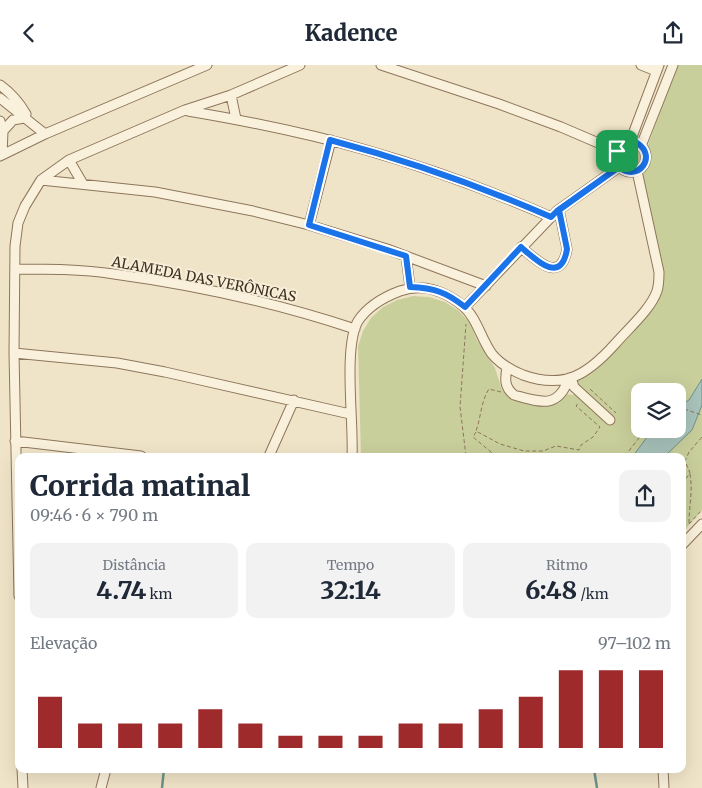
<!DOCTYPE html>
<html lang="pt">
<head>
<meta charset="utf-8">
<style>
	:root { --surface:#fff; --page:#f2f2f3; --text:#1f2937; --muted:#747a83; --accent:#9e2a2b }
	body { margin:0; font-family:Merriweather,serif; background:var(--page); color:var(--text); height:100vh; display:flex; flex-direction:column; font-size:19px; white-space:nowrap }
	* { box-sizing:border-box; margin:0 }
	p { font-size:16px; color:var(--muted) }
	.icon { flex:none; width:28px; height:28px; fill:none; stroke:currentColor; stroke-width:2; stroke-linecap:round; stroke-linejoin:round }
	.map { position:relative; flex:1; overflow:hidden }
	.panel { position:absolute; left:15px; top:388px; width:671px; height:320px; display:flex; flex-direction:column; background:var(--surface); border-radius:10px; box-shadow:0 5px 20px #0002 }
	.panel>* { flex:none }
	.buttons { position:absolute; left:631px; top:318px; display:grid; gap:10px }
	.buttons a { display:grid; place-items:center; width:55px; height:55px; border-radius:10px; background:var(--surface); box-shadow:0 5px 20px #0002; font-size:25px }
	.pin { position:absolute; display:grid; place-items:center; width:42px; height:42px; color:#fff; margin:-21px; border-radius:10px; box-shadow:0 2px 8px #0006 }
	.round { display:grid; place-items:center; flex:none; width:52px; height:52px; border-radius:10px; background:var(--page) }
	.overview { display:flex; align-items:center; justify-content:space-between; height:85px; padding:0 15px }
	h1 { font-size:28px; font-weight:800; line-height:38px }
	.metrics { display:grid; grid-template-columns:repeat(3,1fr); gap:8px; height:85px; padding:5px 15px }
	.metrics div { display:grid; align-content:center; border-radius:10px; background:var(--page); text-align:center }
	.metrics b { font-size:25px; font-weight:800 }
	.metrics small { font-size:14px; font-weight:400 }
	.metrics p { font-size:14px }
	.chart { height:140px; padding:10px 15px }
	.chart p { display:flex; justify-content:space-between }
	.chart svg { width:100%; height:90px; margin-top:5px; stroke:var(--accent); stroke-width:6 }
	header { display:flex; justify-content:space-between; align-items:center; height:65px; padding:0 15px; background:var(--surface); font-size:22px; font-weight:800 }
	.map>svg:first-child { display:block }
	.green { fill:#c9cf9b; fill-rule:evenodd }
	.water { fill:#a9c4bc; stroke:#6f938a }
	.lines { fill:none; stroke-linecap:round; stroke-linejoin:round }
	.stream { stroke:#6f938a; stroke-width:2.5 }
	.minor-casing { stroke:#8d765c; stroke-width:11 }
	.path { stroke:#8d765c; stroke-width:1; stroke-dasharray:4 2.5; stroke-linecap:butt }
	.minor { stroke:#faf1dc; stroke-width:9 }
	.route-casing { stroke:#fff; stroke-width:10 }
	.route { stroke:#1a73e8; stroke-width:6 }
	.labels { text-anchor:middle; stroke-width:4; stroke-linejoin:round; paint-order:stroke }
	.street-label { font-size:14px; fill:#3d2e20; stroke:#f7eed8 }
</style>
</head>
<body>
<header><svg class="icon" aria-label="back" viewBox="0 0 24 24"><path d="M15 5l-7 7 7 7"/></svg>Kadence<svg class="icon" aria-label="share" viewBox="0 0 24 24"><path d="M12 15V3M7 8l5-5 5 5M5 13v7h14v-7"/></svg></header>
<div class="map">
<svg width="702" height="723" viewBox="0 0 702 723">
	<rect width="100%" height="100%" fill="#f0e4c8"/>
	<path class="green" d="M677,0h25v445l-19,22 -1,-76h-321l-3,-110 5,-15 8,-13 12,-11 14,-7 16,-4 16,1 16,5 14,9 11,12 7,17 18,28 7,22 6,6 40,10 11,-3 8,-9 6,1 6,-7 -3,-8 85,-87 -19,-110c0,-15 9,-22 6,-38zM640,326h38v38h-38z
		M621 92a10 10 0 1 1 20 0a10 10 0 1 1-20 0Z"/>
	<path class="water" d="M702,314v26l-10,25 -27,26h-32l20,-27h25v-23l11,-6z"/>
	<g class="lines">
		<path class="stream" d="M594,704l3,19
			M162,723l2,-19"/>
		<defs>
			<path id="minor" d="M381,0l118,39 62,23 56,24
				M641,0l15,6
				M0,20c11,8 19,17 26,29l-2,4
				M231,30l5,24
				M0,33l45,36
				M188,46c59,10 119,22 178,39 63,18 125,41 185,67
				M0,56l3,10 -1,24
				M3,66l10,-11 11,-2
				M616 92a15 15 0 1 1 30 0a15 15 0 1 1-30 0Z
				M630,77l29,-77
				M641,81l32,-81
				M0,91l45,-22 162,-69
				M69,95l14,24
				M41,115l114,12 98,19 56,14 78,24 99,37
				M309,160l22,-85
				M521,182c15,13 40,38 46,2l-8,-39
				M406,191l4,31
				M15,204c33,0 66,0 99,5 81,11 163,29 241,55
				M465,242l92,-96 62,-44
				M14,288l103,10 48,9 185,42
				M507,302c-2,12 -3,20 7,28 26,7 44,15 55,-17
				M571,313l3,9 36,33
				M15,376l126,15
				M269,391l25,-56
				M352,391c2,-32 -9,-109 6,-135 10,-15 26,-24 42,-30 23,-8 45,0 63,15 14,12 18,33 29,48 8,10 19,16 31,21 42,15 65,-1 92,-31 13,-15 36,-35 42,-53 2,-6 2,-13 2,-19l-22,-101
				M682,480l20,-21
				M19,531l-5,-243 1,-107 3,-23 7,-17 16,-26 28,-20 116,-50 46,-15 69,-30
				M22,704l1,19
				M663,704l1,19
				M101,723l5,-19"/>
		</defs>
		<use href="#minor" class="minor-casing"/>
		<path class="path" d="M645,103l5,-13 -1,-4
			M590,324l26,24
			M501,327l-12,-3c-8,12 -8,28 -13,42l24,13 24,7h19l13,-5 23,4 2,-5 12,-8 7,-10 -24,-21 2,-3
			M678,342l24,8
			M476,367l-3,5 18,15 1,4
			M466,391l-6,-49 6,-83
			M625,391l21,-27
			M682,419l8,-11 -5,-12 4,-9 13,-15
			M689,458c0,-17 4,-32 1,-49
			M689,459l13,-14"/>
		<use href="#minor" class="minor"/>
	</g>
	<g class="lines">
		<defs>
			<path id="route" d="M617,86l-1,7 3,9 -62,44 -6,6c-71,-31 -145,-57 -221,-77l-21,85 97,31 4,31c24,1 36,5 55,20l56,-60c14,12 40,39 46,2l-8,-39 60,-43c19,16 39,-11 18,-24 -9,-2 -15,0 -20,8"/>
		</defs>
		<use href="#route" class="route-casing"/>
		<use href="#route" class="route"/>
	</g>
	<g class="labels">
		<g class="street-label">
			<text transform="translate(204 214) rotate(11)" y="5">ALAMEDA DAS VERÔNICAS</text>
		</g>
	</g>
</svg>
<div class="buttons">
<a><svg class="icon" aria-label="layers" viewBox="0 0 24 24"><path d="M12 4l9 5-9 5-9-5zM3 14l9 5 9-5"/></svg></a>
</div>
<div class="pin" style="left:617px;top:86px;background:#1e9e55"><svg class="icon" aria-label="arrive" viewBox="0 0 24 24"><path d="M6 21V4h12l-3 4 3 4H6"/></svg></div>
<section class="panel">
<div class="overview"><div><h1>Corrida matinal</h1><p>09:46 · 6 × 790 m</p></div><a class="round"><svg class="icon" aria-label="share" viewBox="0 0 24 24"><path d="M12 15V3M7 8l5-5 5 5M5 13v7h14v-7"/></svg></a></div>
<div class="metrics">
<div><p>Distância</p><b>4.74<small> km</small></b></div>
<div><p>Tempo</p><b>32:14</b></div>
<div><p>Ritmo</p><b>6:48<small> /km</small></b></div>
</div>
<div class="chart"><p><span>Elevação</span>97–102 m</p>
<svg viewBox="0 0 160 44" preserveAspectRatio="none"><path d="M5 44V19M15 44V32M25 44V32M35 44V32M45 44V25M55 44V32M65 44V38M75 44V38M85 44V38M95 44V32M105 44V32M115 44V25M125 44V19M135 44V6M145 44V6M155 44V6"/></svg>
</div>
</section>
</div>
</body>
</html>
